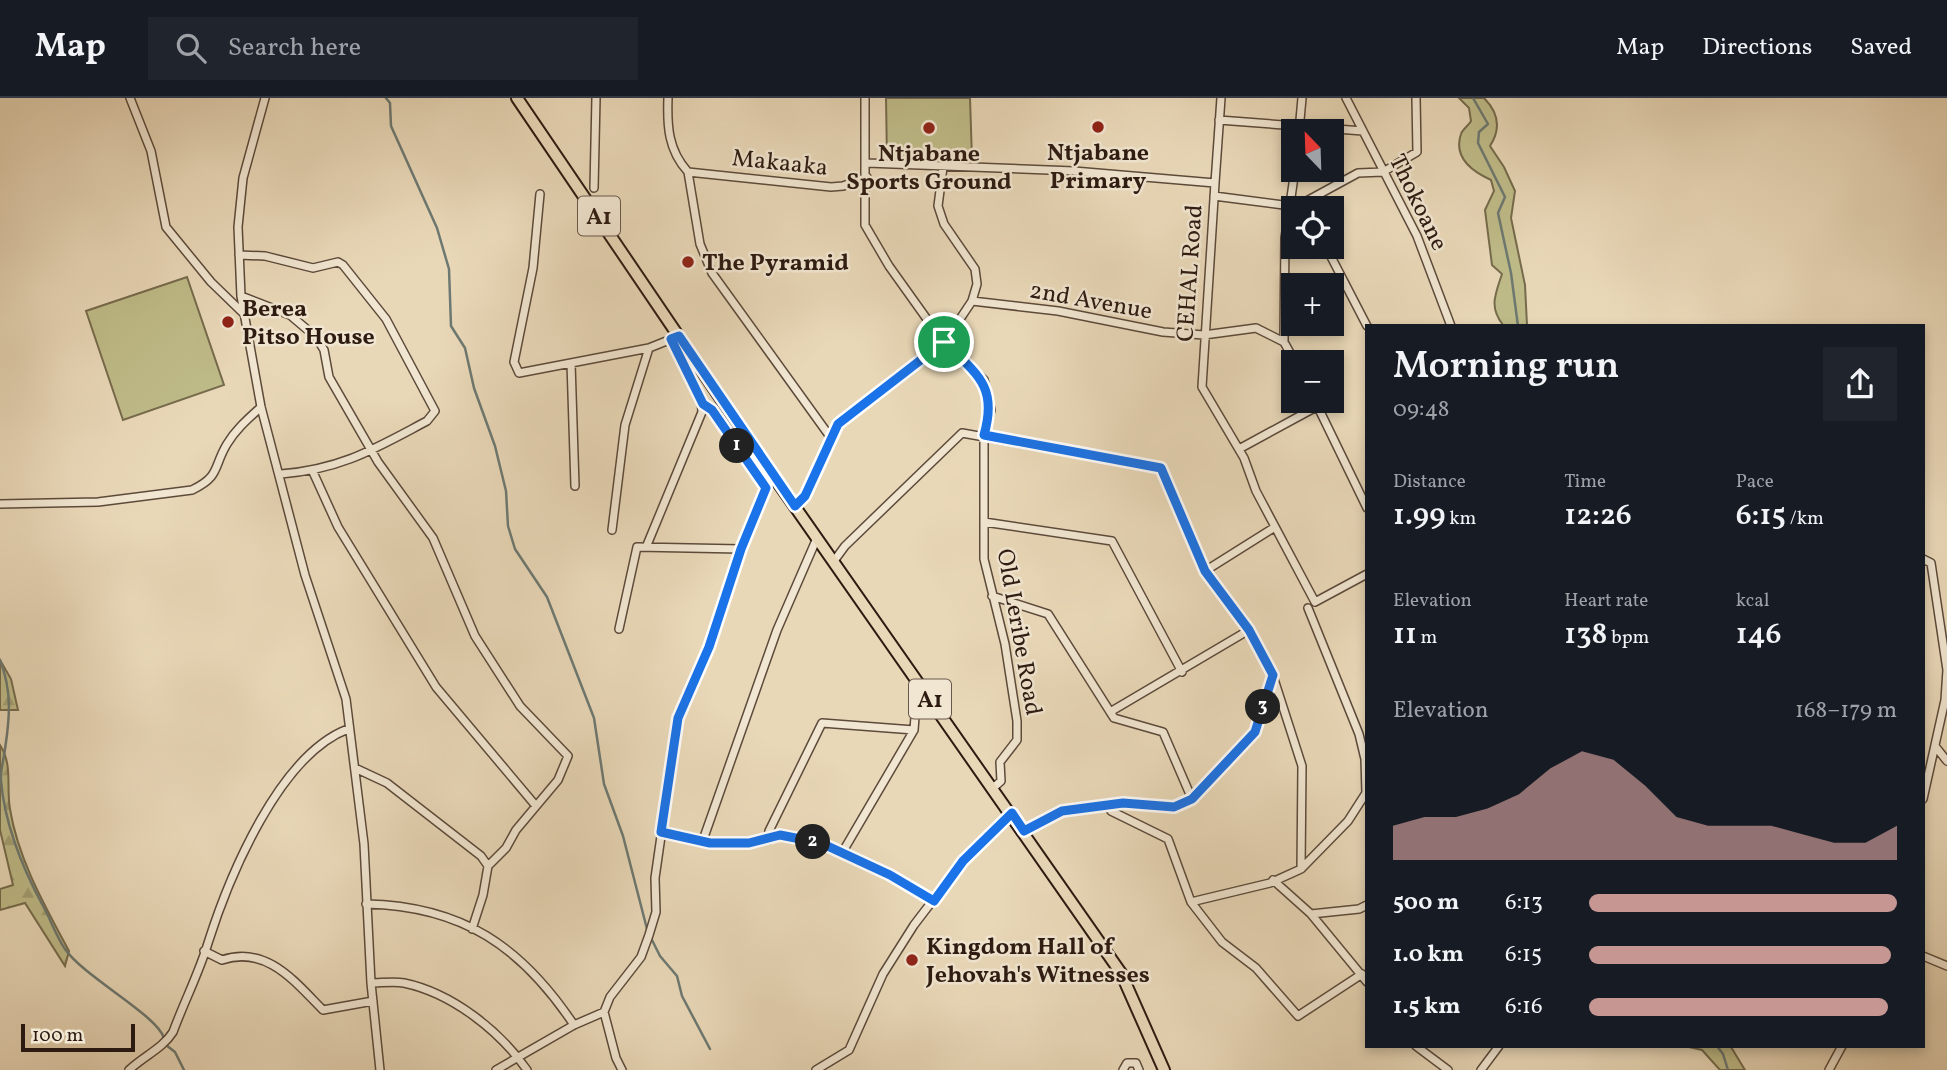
<!DOCTYPE html>
<html lang="en">
<head>
<meta charset="utf-8">
<style>
	:root { --surface:#171b24; --page:#20242c; --text:#f1f3f6; --muted:#9ea1a6; --line:#363941; --accent:#c59692 }
	body { margin:0; font-family:Vollkorn,serif; background:var(--page); color:var(--text); height:100vh; display:flex; flex-direction:column; font-size:26px; white-space:nowrap }
	* { box-sizing:border-box; margin:0 }
	p { font-size:23px; color:var(--muted) }
	.icon { flex:none; width:38px; height:38px; fill:none; stroke:currentColor; stroke-width:2; stroke-linecap:round; stroke-linejoin:round }
	.map { position:relative; flex:1; overflow:hidden }
	.details { position:absolute; left:1365px; top:226px; width:560px; height:724px; display:flex; flex-direction:column; background:var(--surface); border-radius:0px; box-shadow:0 4px 10px #0003 }
	.details>* { flex:none }
	.needle { width:46px; rotate:337deg }
	.tools { position:absolute; left:1281px; top:21px; display:grid; gap:14px }
	.tools a { display:grid; place-items:center; width:63px; height:63px; border-radius:0px; background:var(--surface); box-shadow:0 4px 10px #0003; font-size:35px }
	.scale { position:absolute; left:21px; bottom:18px; width:114px; box-sizing:border-box; padding-left:7px; border:4px solid #2d1a11; border-top:0; font-size:19px; line-height:24px; white-space:nowrap; color:#2d1a11; -webkit-text-stroke:5px #f1e6d1; paint-order:stroke }
	.pin { position:absolute; display:grid; place-items:center; width:60px; height:60px; color:#fff; margin:-30px; border:4px solid #fff; border-radius:50%; box-shadow:0 2px 7px #0007 }
	.km { position:absolute; width:35px; height:35px; margin:-18px; border-radius:50%; background:#222; color:#fff; font-size:19px; line-height:35px; text-align:center }
	.round { display:grid; place-items:center; flex:none; width:74px; height:74px; border-radius:0px; background:var(--page) }
	.overview { display:flex; align-items:center; justify-content:space-between; height:119px; padding:0 28px }
	h1 { font-size:38px; font-weight:600; line-height:52px }
	.metrics { display:grid; grid-template-columns:repeat(3,1fr); gap:10px; height:119px; padding:7px 28px }
	.metrics div { display:grid; align-content:center }
	.metrics b { font-size:30px; font-weight:600 }
	.metrics small { font-size:19px; font-weight:400 }
	.metrics p { font-size:19px }
	.chart { height:196px; padding:14px 28px }
	.chart p { display:flex; justify-content:space-between }
	.chart svg { width:100%; height:126px; margin-top:7px; fill:var(--accent); opacity:.7 }
	ul { padding:0 28px; list-style:none; font-size:23px }
	li { display:grid; grid-template-columns:112px 84px 1fr; align-items:center; height:52px }
	li i { height:18px; border-radius:9px; background:var(--accent) }
	header { display:flex; align-items:center; gap:42px; box-sizing:border-box; height:98px; padding:0 35px; background:var(--surface); border-bottom:2px solid var(--line) }
	header strong { font-size:33px }
	nav { display:flex; gap:38px; margin-inline-start:auto; font-size:24px }
	.search { width:490px; height:63px; background:var(--page); display:flex; align-items:center; gap:18px; box-sizing:border-box; padding:0 24px; border-radius:0px; color:var(--muted); font-size:26px }
	.map>svg:first-child { display:block }
	.grass { fill:#bfbc89; stroke:#766b4d; stroke-width:2 }
	.forest { fill:url(#forest-firs); stroke:#766b4d; stroke-width:2 }
	.lines { fill:none; stroke-linecap:round; stroke-linejoin:round }
	.stream { stroke:#6d7972; stroke-width:2.5 }
	.street-casing { stroke:#5c4a3b; stroke-width:10 }
	.primary-casing { stroke:#2d1a11; stroke-width:14 }
	.street { stroke:#f1e6d1; stroke-width:7 }
	.primary { stroke:#e9d8b8; stroke-width:10 }
	.route-casing { stroke:#fff; stroke-width:14 }
	.route { stroke:#1a73e8; stroke-width:9 }
	.poi-dot { fill:#8f2418; stroke:#f1e6d1; stroke-width:2.5 }
	.labels { text-anchor:middle; stroke-width:5; stroke-linejoin:round; paint-order:stroke }
	.shield { fill:#f1e6d1; stroke:#68574b; stroke-width:2 }
	.shield-label { font-size:23px; font-weight:bold; fill:#2d1a11 }
	.poi-label { font-size:24px; font-weight:bold; fill:#2d1a11; stroke:#f1e6d1; text-anchor:start }
	.street-label { font-size:24px; fill:#2d1a11; stroke:#f1e6d1 }
</style>
</head>
<body>
<header>
<strong>Map</strong>
<div class="search"><svg class="icon" aria-label="search" viewBox="0 0 24 24"><circle cx="10" cy="10" r="6"/><path d="M15 15l6 6"/></svg>Search here</div>
<nav><a>Map</a><a>Directions</a><a>Saved</a></nav>
</header>
<div class="map">
<svg width="1947" height="972" viewBox="0 0 1947 972">
	<defs>
		<pattern id="forest-firs" width="22" height="20" patternUnits="userSpaceOnUse" patternTransform="scale(1.75)"><rect width="22" height="20" fill="#bfbc89"/><path d="M5 1l3.5 6h-7zM16 11l3.5 6h-7z" fill="#a4a175"/></pattern>
	</defs>
	<rect width="100%" height="100%" fill="#e9d8b8"/>
	<filter id="stains"><feTurbulence type="fractalNoise" baseFrequency=".00286" numOctaves="4"/><feColorMatrix values="0 0 0 0 .2 0 0 0 0 .09 0 0 0 0 .02 0 0 0 .5 -.17"/></filter>
	<radialGradient id="worn" r=".72"><stop offset=".6" stop-color="#630" stop-opacity="0"/><stop offset="1" stop-color="#630" stop-opacity=".3"/></radialGradient>
	<path class="grass" d="M886,0h84l2,61 -85,2z
		M1459,0h25c15,15 17,31 6,48l14,21 11,24 -4,27 14,67 2,40h-24c-14,-18 -8,-30 -1,-51l-10,-9 -7,-55 9,-19 -3,-11c-20,-9 -38,-23 -30,-46 1,-4 8,-9 10,-13l-2,-13z
		M187,179l37,108 -101,35 -37,-109z
		M1689,949h42l14,23h-25l-18,-20z"/>
	<path class="forest" d="M0,562l11,19 7,31h-18z
		M0,647c13,20 6,41 10,64 8,50 35,97 59,142l-4,15 -40,-63 -25,7v-21l13,-4 -13,-55z"/>
	<g class="lines">
		<path class="stream" d="M386,0l4,5 1,23 46,102 12,41 2,57 14,22 9,40 21,58 11,45 2,35 7,23 32,48 47,121 10,66 19,52 24,93
			M1473,0l15,26 -9,8 -1,11 27,54 -7,16 13,60 7,53
			M0,562c12,31 10,56 5,89 -1,10 -5,22 -4,32 4,45 21,86 42,125 8,14 13,30 22,43 19,28 92,66 99,89
			M651,840l9,18 17,20 5,20 28,53
			M166,947l9,7 9,18
			M1717,948l6,8 5,16"/>
		<defs>
			<path id="street" d="M130,0l21,53 15,76 45,55 32,31
				M265,0l-22,80 -5,49 3,69 20,111 44,168 41,124 18,145 7,139 9,87
				M668,0c-1,28 0,52 20,74l12,72 12,29 119,165
				M865,0v127l24,41 55,77 40,37 7,30 -7,25v124l21,85 12,77v19l-17,22 1,19 -8,7
				M1346,0l71,138 34,90
				M1219,22l144,11
				M1299,33l3,-33
				M867,65l207,8 141,12 -13,204 42,71 12,33 59,111 52,-28
				M688,74l143,15 12,-1 24,-9
				M1215,85l6,-85
				M594,90l2,-90
				M540,96l-7,74 -19,94 5,11 130,-25 30,-12
				M1214,98l77,10 12,-3 3,5
				M1303,105l55,-30 25,-1 34,-20 -1,-54
				M1326,149l41,79
				M239,157l26,1 48,12 25,-6 5,3 43,54 49,92 -8,10c-53,28 -85,48 -146,53
				M241,198l49,19 26,22 8,13 5,27 49,85 55,76 42,98 45,70 48,50 -10,24 -42,50 -10,18 -18,18 -5,29 -11,34
				M972,203l86,10 105,21 41,3 52,-7 28,14 11,20
				M1284,244l1,-104 10,-68
				M571,265l4,123
				M1315,303l52,107
				M703,306l9,6 54,78
				M1239,351l79,-43
				M313,374l25,55 98,160 100,119
				M0,406l98,-2 94,-12c29,-14 21,-23 35,-46 9,-15 22,-26 34,-37
				M795,408l10,-10 33,-72 106,-81 28,-42 5,-17 -2,-15 -31,-45 -6,-18 5,-39
				M984,424l128,19 70,131
				M612,432l13,-105 24,-77
				M647,447l55,-133 -1,-15 -30,-58
				M1923,461l8,4 16,107 -2,30 -22,99
				M834,463l11,-15 117,-113 199,35 44,103 44,59 24,45 -18,57 -63,67 -18,8 -51,-4 -61,9 -38,19
				M1205,473l70,-44
				M992,498l56,18 66,104 49,14 29,67
				M619,531l18,-82 104,2
				M1273,578l29,90 -1,103
				M1110,614l139,-82
				M1935,648l12,15
				M355,670l32,15 94,73 7,10
				M1108,707l3,6 57,28 23,63 79,-19 31,-14 47,-48 18,-28 -1,-34 -6,-25 -51,-126
				M661,734l49,11h39l31,-8 41,8 69,32 44,26
				M703,742l74,-210 40,-92
				M768,742l1,-9 53,-108 92,7
				M842,755l72,-123 1,-13 16,-16
				M1273,782l38,34 56,68
				M1191,804l31,40 34,26 42,48 64,-42
				M366,806c97,2 156,43 208,121
				M1311,816l48,-5 8,-4
				M204,853l18,9c45,-15 73,22 101,50l50,-9
				M1923,858l24,10
				M371,885c10,0 23,-2 33,0 48,10 96,48 123,87
				M604,914l12,46 6,12
				M1416,948l32,24
				M129,972c15,-14 34,-22 44,-38 11,-30 26,-59 35,-89 21,-66 71,-188 140,-214
				M496,972l78,-45 30,-13 6,-15 31,-40 8,-22 7,-23 -1,-34 23,-160 31,-71 32,-98 31,-75
				M816,972l33,-20 34,-76 31,-49 49,-64 48,-48
				M1123,972l4,-7h9l3,7
				M1481,972l18,-24
				M1829,972l13,-24"/>
			<path id="primary" d="M517,0l255,376 349,499 43,97"/>
		</defs>
		<use href="#street" class="street-casing"/>
		<use href="#primary" class="primary-casing"/>
		<use href="#street" class="street"/>
		<use href="#primary" class="primary"/>
	</g>
	<g class="lines">
		<defs>
			<path id="route" d="M679,238l116,170 10,-10 33,-72 106,-82c33,32 54,44 40,93l177,33 44,103 44,59 24,45 -18,57 -63,67 -18,8 -51,-4 -61,8 -38,20 -12,-18 -49,48 -29,40 -44,-26 -69,-32 -41,-8 -31,8h-39l-49,-11 17,-114 31,-71 32,-98 25,-61 -54,-78 -9,-6 -32,-65z"/>
		</defs>
		<use href="#route" class="route-casing"/>
		<use href="#route" class="route"/>
	</g>
	<g class="poi-dot">
		<circle cx="1098" cy="29" r="7"/>
		<circle cx="929" cy="30" r="7"/>
		<circle cx="688" cy="164" r="7"/>
		<circle cx="228" cy="224" r="7"/>
		<circle cx="912" cy="862" r="7"/>
	</g>
	<g class="labels">
		<g class="shield">
			<rect x="578" y="98.5" width="42" height="39" rx="5"/>
			<rect x="909" y="581.5" width="42" height="39" rx="5"/>
		</g>
		<g class="shield-label">
			<text x="599" y="126">A1</text>
			<text x="930" y="609">A1</text>
		</g>
		<g class="poi-label">
			<text x="1098" y="62" text-anchor="middle">Ntjabane<tspan x="1098" dy="28">Primary</tspan></text>
			<text x="929" y="63" text-anchor="middle">Ntjabane<tspan x="929" dy="28">Sports Ground</tspan></text>
			<text x="702" y="172">The Pyramid</text>
			<text x="242" y="218">Berea<tspan x="242" dy="28">Pitso House</tspan></text>
			<text x="926" y="856">Kingdom Hall of<tspan x="926" dy="28">Jehovah's Witnesses</tspan></text>
		</g>
		<g class="street-label">
			<text transform="translate(780 64) rotate(6)" y="8">Makaaka</text>
			<text transform="translate(1419 104) rotate(64)" y="8">Thokoane</text>
			<text transform="translate(1189 175) rotate(-86)" y="8">CEHAL Road</text>
			<text transform="translate(1091 202) rotate(10)" y="8">2nd Avenue</text>
			<text transform="translate(1020 534) rotate(80)" y="8">Old Leribe Road</text>
		</g>
	</g>
	<rect width="100%" height="100%" filter="url(#stains)"/>
	<rect width="100%" height="100%" fill="url(#worn)"/>
</svg>
<div class="tools">
<a><svg class="needle" viewBox="-14 -14 28 28"><path d="M0-13l5 13h-10z" fill="#e53935"/><path d="M0 13l5-13h-10z" fill="#9ea1a6"/></svg></a>
<a><svg class="icon" aria-label="locate" viewBox="0 0 24 24"><circle cx="12" cy="12" r="6"/><path d="M12 2v4M12 18v4M2 12h4M18 12h4"/></svg></a>
<a>+</a>
<a>−</a>
</div>
<div class="scale">100 m</div>
<div class="pin" style="left:944px;top:244px;background:#1e9e55"><svg class="icon" aria-label="arrive" viewBox="0 0 24 24"><path d="M6 21V4h12l-3 4 3 4H6"/></svg></div>
<b class="km" style="left:737px;top:348px">1</b>
<b class="km" style="left:813px;top:744px">2</b>
<b class="km" style="left:1263px;top:609px">3</b>
<section class="details">
<div class="overview"><div><h1>Morning run</h1><p>09:48</p></div><a class="round"><svg class="icon" aria-label="share" viewBox="0 0 24 24"><path d="M12 15V3M7 8l5-5 5 5M5 13v7h14v-7"/></svg></a></div>
<div class="metrics">
<div><p>Distance</p><b>1.99<small> km</small></b></div>
<div><p>Time</p><b>12:26</b></div>
<div><p>Pace</p><b>6:15<small> /km</small></b></div>
</div>
<div class="metrics">
<div><p>Elevation</p><b>11<small> m</small></b></div>
<div><p>Heart rate</p><b>138<small> bpm</small></b></div>
<div><p>kcal</p><b>146</b></div>
</div>
<div class="chart"><p><span>Elevation</span>168–179 m</p>
<svg viewBox="0 0 160 44" preserveAspectRatio="none"><path d="M0 44V32L10 29L20 29L30 26L40 21L50 12L60 6L70 9L80 18L90 29L100 32L110 32L120 32L130 35L140 38L150 38L160 32V44z"/></svg>
</div>
<ul>
<li><b>500 m</b>6:13<i style="width:100%"></i></li>
<li><b>1.0 km</b>6:15<i style="width:98%"></i></li>
<li><b>1.5 km</b>6:16<i style="width:97%"></i></li>
</ul>
</section>
</div>
</body>
</html>
